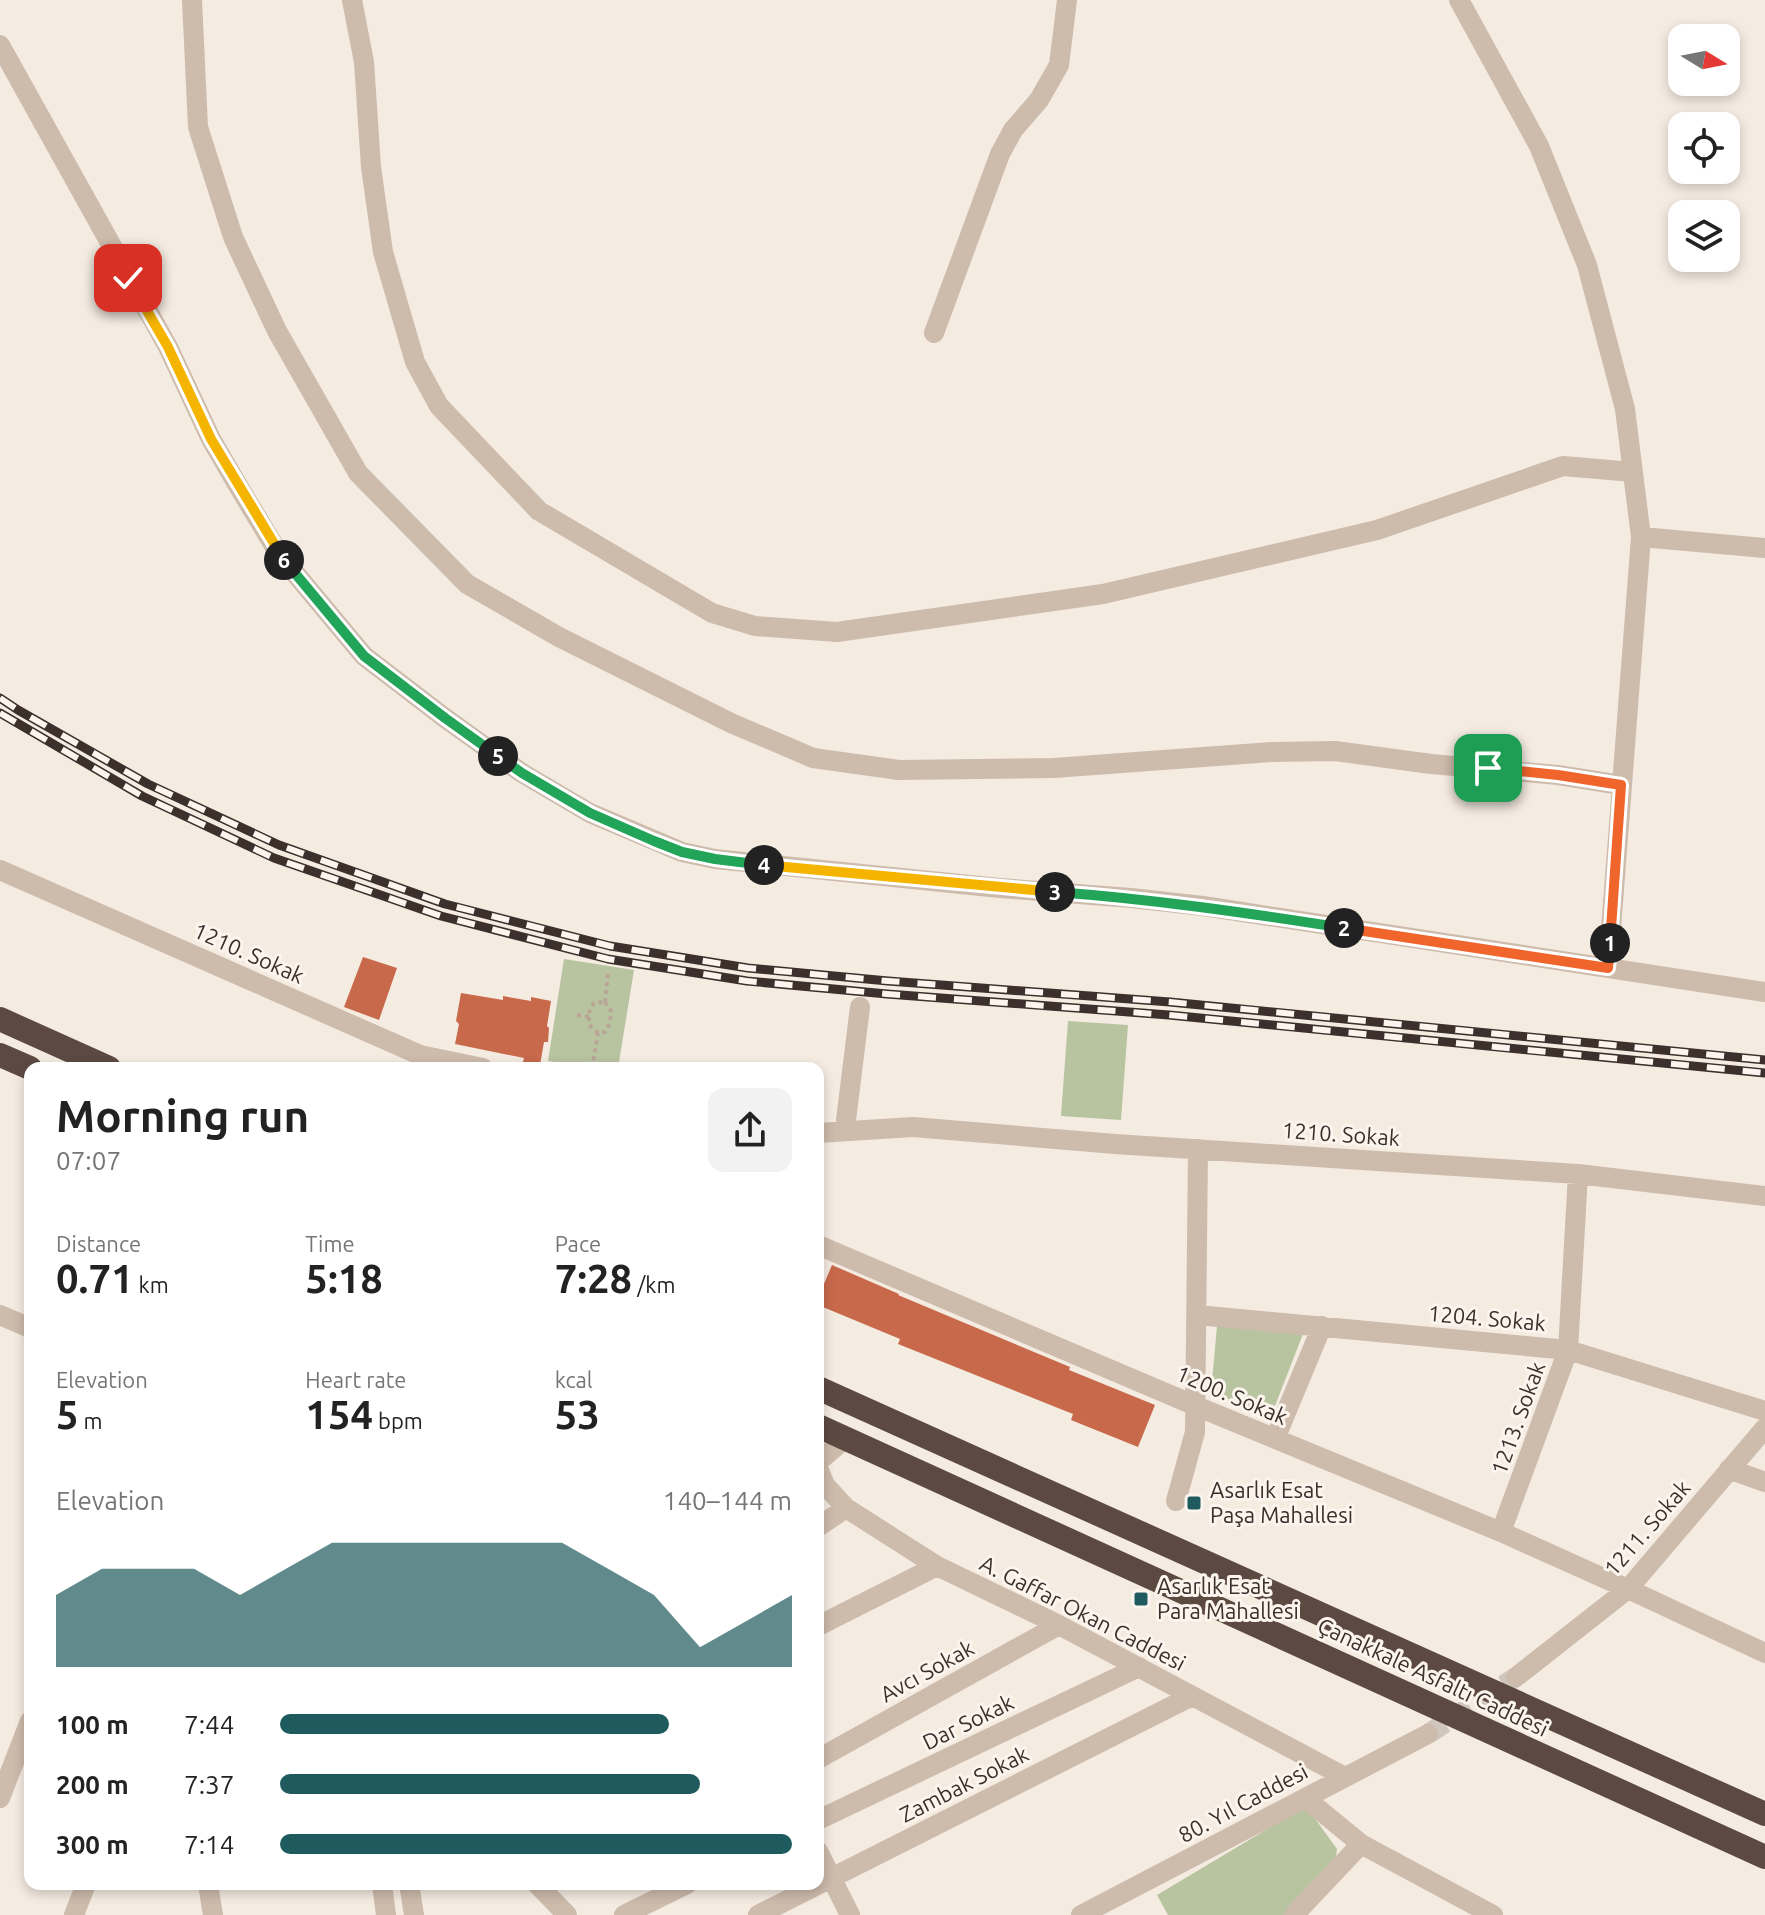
<!DOCTYPE html>
<html lang="en">
<head>
<meta charset="utf-8">
<style>
	:root { --surface:#fff; --page:#f2f2f2; --text:#222; --muted:#767676; --accent:#1f5a5e }
	body { margin:0; font-family:Ubuntu,sans-serif; background:var(--page); color:var(--text); height:100vh; display:flex; flex-direction:column; font-size:30px; white-space:nowrap }
	* { box-sizing:border-box; margin:0 }
	p { font-size:26px; color:var(--muted) }
	.icon { flex:none; width:44px; height:44px; fill:none; stroke:currentColor; stroke-width:2; stroke-linecap:round; stroke-linejoin:round }
	.map { position:relative; flex:1; overflow:hidden }
	.details { position:absolute; left:24px; top:1062px; width:800px; height:828px; display:flex; flex-direction:column; background:var(--surface); border-radius:16px; box-shadow:0 4px 12px #0003 }
	.details>* { flex:none }
	.needle { width:52px; rotate:100deg }
	.buttons { position:absolute; left:1668px; top:24px; display:grid; gap:16px }
	.buttons a { display:grid; place-items:center; width:72px; height:72px; border-radius:16px; background:var(--surface); box-shadow:0 4px 12px #0003; font-size:40px }
	.pin { position:absolute; display:grid; place-items:center; width:68px; height:68px; color:#fff; margin:-34px; border-radius:16px; box-shadow:0 4px 12px #0006 }
	.km { position:absolute; width:40px; height:40px; margin:-20px; border-radius:50%; background:#222; color:#fff; font-size:22px; line-height:40px; text-align:center }
	.round { display:grid; place-items:center; flex:none; width:84px; height:84px; border-radius:16px; background:var(--page) }
	.headline { display:flex; align-items:center; justify-content:space-between; height:136px; padding:0 32px }
	h1 { font-size:44px; font-weight:700; line-height:60px }
	.stats { display:grid; grid-template-columns:repeat(3,1fr); gap:12px; height:136px; padding:8px 32px }
	.stats div { display:grid; align-content:center }
	.stats b { font-size:40px; font-weight:700 }
	.stats small { font-size:22px; font-weight:400 }
	.stats p { font-size:22px }
	.chart { height:224px; padding:16px 32px }
	.chart p { display:flex; justify-content:space-between }
	.chart svg { width:100%; height:144px; margin-top:8px; fill:var(--accent); opacity:.7 }
	ul { padding:0 32px; list-style:none; font-size:26px }
	li { display:grid; grid-template-columns:128px 96px 1fr; align-items:center; height:60px }
	li i { height:20px; border-radius:10px; background:var(--accent) }
	.map>svg:first-child { display:block }
	.green { fill:#b8c4a0 }
	.building { fill:#c8694b }
	.lines { fill:none; stroke-linecap:round; stroke-linejoin:round }
	.minor-tunnel { stroke:#cfc6bd; stroke-width:20; stroke-dasharray:20 10; stroke-linecap:butt }
	.path { stroke:#b9a596; stroke-width:4; stroke-dasharray:4 4; stroke-linecap:butt }
	.minor { stroke:#cdbbac; stroke-width:20 }
	.highway { stroke:#5c4a42; stroke-width:24 }
	.rail-casing { stroke:#3b302b; stroke-width:9 }
	.rail { stroke:#fbf5ee; stroke-width:6; stroke-dasharray:18; stroke-linecap:butt }
	.split-1-casing { stroke:#fff; stroke-width:16 }
	.split-2-casing { stroke:#fff; stroke-width:16 }
	.split-3-casing { stroke:#fff; stroke-width:16 }
	.split-4-casing { stroke:#fff; stroke-width:16 }
	.split-5-casing { stroke:#fff; stroke-width:16 }
	.split-6-casing { stroke:#fff; stroke-width:16 }
	.split-7-casing { stroke:#fff; stroke-width:16 }
	.split-1 { stroke:#f0652b; stroke-width:10 }
	.split-2 { stroke:#f0652b; stroke-width:10 }
	.split-3 { stroke:#22a559; stroke-width:10 }
	.split-4 { stroke:#f5b400; stroke-width:10 }
	.split-5 { stroke:#22a559; stroke-width:10 }
	.split-6 { stroke:#22a559; stroke-width:10 }
	.split-7 { stroke:#f5b400; stroke-width:10 }
	.poi-dot { fill:#1f5a5e; stroke:#fbf5ee; stroke-width:3 }
	.labels { text-anchor:middle; stroke-width:6; stroke-linejoin:round; paint-order:stroke }
	.street-label { font-size:22px; fill:#3b302b; stroke:#fbf5ee }
	.poi-label { font-size:22px; fill:#3b302b; stroke:#fbf5ee; text-anchor:start }
</style>
</head>
<body>
<div class="map">
<svg width="1765" height="1915" viewBox="0 0 1765 1915">
	<rect width="100%" height="100%" fill="#f4ebe1"/>
	<path class="green" d="M564,959l70,11 -16,98h-24l-46,-7z
		M1068,1021l60,4 -7,95 -60,-4z
		M1217,1326l86,8 -32,82 -60,-24z
		M1306,1806l31,43 -2,15 -44,51h-123l-11,-20z"/>
	<path class="building" d="M363,957l34,11 -18,52 -35,-13z
		M461,993l42,7v-4l28,5v-4l20,4 -4,25 2,2 -1,14h-4l-4,23 -17,-3 1,-4 -69,-14 4,-20 -3,-3z
		M832,1265l67,29 -1,1 172,72 -1,3 86,35 -17,42 -67,-27 2,-6 -175,-70 2,-5 -82,-34v-7z"/>
	<g class="lines">
		<path class="minor-tunnel" d="M1428,1734l88,-57"/>
		<path class="path" d="M605,1002l6,9 -1,12 -5,9 -7,1 -9,-8v-13l5,-9z
			M605,1002l3,-29
			M577,1015l12,2
			M592,1068l6,-35"/>
		<path class="minor" d="M192,0l6,127 35,110 44,94 81,142 109,111 92,53 172,86 82,35 86,12 155,-2 218,-16 63,-1 96,13 127,11 63,10
			M352,0l12,62 7,105 12,85 32,110 24,44 100,105 173,102 43,13 82,6 266,-38 274,-64 186,-64 70,6
			M1459,0l80,146 48,119 38,144 16,128 -33,431
			M0,45l168,302 43,92 26,45 42,70 85,102 81,62 77,55 68,40 92,39 33,7 285,29 131,10 72,8 562,86
			M934,333l66,-179 13,-24 26,-30 20,-35 8,-65
			M1641,537l124,11
			M0,870l420,185 63,13
			M846,1120l14,-113
			M818,1133l95,-6 202,17 463,30 187,22
			M818,1245l378,161 305,126 127,57 137,64
			M0,1315l30,13
			M1197,1315l371,35 197,61
			M1275,1439l47,-113
			M818,1462l28,-24
			M818,1468l7,17 21,23 91,58 122,59 286,152
			M1729,1469l36,13
			M1176,1501l19,-69 3,-283
			M818,1527l28,-19
			M1501,1532l67,-182 10,-176
			M818,1626l119,-60
			M1516,1677l112,-88 137,-161
			M818,1759l241,-134
			M0,1798l30,-77
			M1305,1798l56,46 132,71
			M818,1820l321,-153
			M818,1851l32,64
			M208,1884l5,31
			M382,1884l4,31
			M409,1884l5,31
			M537,1884l30,31
			M74,1915l12,-31
			M624,1915l63,-31
			M758,1915l434,-219
			M1081,1915l347,-181
			M1294,1915l67,-71"/>
		<path class="highway" d="M0,1019l109,49
			M0,1055l30,13
			M818,1388l947,426
			M818,1426l947,431"/>
		<defs>
			<path id="rail" d="M0,698l18,12 130,74 131,61 166,59 165,42 138,22 140,13 282,21 595,58
				M0,713l142,83 132,62 167,58 167,43 139,22 140,13 282,21 596,58"/>
		</defs>
		<use href="#rail" class="rail-casing"/>
		<use href="#rail" class="rail"/>
	</g>
	<g class="lines">
		<defs>
			<path id="split-1" d="M1488,768l70,7 63,10 -11,158"/>
			<path id="split-2" d="M1344,928l264,40 2,-25"/>
			<path id="split-3" d="M1055,892c97,7 193,21 289,36"/>
			<path id="split-4" d="M764,865l291,27"/>
			<path id="split-5" d="M498,756l24,17 68,40 64,28 28,11 33,7 49,6"/>
			<path id="split-6" d="M284,560l80,96 81,62 53,38"/>
			<path id="split-7" d="M128,278l40,69 43,92 73,121"/>
		</defs>
		<use href="#split-1" class="split-1-casing"/>
		<use href="#split-2" class="split-2-casing"/>
		<use href="#split-3" class="split-3-casing"/>
		<use href="#split-4" class="split-4-casing"/>
		<use href="#split-5" class="split-5-casing"/>
		<use href="#split-6" class="split-6-casing"/>
		<use href="#split-7" class="split-7-casing"/>
		<use href="#split-1" class="split-1"/>
		<use href="#split-2" class="split-2"/>
		<use href="#split-3" class="split-3"/>
		<use href="#split-4" class="split-4"/>
		<use href="#split-5" class="split-5"/>
		<use href="#split-6" class="split-6"/>
		<use href="#split-7" class="split-7"/>
	</g>
	<g class="poi-dot">
		<rect x="1186" y="1495" width="16" height="16" rx="4"/>
		<rect x="1133" y="1591" width="16" height="16" rx="4"/>
	</g>
	<g class="labels">
		<g class="street-label">
			<text transform="translate(249 953) rotate(24)" y="8">1210. Sokak</text>
			<text transform="translate(1341 1134) rotate(4)" y="8">1210. Sokak</text>
			<text transform="translate(1487 1318) rotate(5)" y="8">1204. Sokak</text>
			<text transform="translate(1232 1395) rotate(23)" y="8">1200. Sokak</text>
			<text transform="translate(1518 1418) rotate(-70)" y="8">1213. Sokak</text>
			<text transform="translate(1647 1528) rotate(-49)" y="8">1211. Sokak</text>
			<text transform="translate(1083 1613) rotate(27)" y="8">A. Gaffar Okan Caddesi</text>
			<text transform="translate(927 1671) rotate(-29)" y="8">Avcı Sokak</text>
			<text transform="translate(1433 1677) rotate(25)" y="8">Çanakkale Asfaltı Caddesi</text>
			<text transform="translate(968 1722) rotate(-26)" y="8">Dar Sokak</text>
			<text transform="translate(964 1784) rotate(-27)" y="8">Zambak Sokak</text>
			<text transform="translate(1243 1803) rotate(-28)" y="8">80. Yıl Caddesi</text>
		</g>
		<g class="poi-label">
			<text x="1210" y="1498">Asarlık Esat<tspan x="1210" dy="25">Paşa Mahallesi</tspan></text>
			<text x="1157" y="1594">Asarlık Esat<tspan x="1157" dy="25">Para Mahallesi</tspan></text>
		</g>
	</g>
</svg>
<div class="buttons">
<a><svg class="needle" viewBox="-14 -14 28 28"><path d="M0-13l5 13h-10z" fill="#e53935"/><path d="M0 13l5-13h-10z" fill="#767676"/></svg></a>
<a><svg class="icon" aria-label="locate" viewBox="0 0 24 24"><circle cx="12" cy="12" r="6"/><path d="M12 2v4M12 18v4M2 12h4M18 12h4"/></svg></a>
<a><svg class="icon" aria-label="layers" viewBox="0 0 24 24"><path d="M12 4l9 5-9 5-9-5zM3 14l9 5 9-5"/></svg></a>
</div>
<div class="pin" style="left:1488px;top:768px;background:#1e9e55"><svg class="icon" aria-label="arrive" viewBox="0 0 24 24"><path d="M6 21V4h12l-3 4 3 4H6"/></svg></div>
<div class="pin" style="left:128px;top:278px;background:#d93025"><svg class="icon" aria-label="check" viewBox="0 0 24 24"><path d="M5 12l5 5 9-10"/></svg></div>
<b class="km" style="left:1610px;top:943px">1</b>
<b class="km" style="left:1344px;top:928px">2</b>
<b class="km" style="left:1055px;top:892px">3</b>
<b class="km" style="left:764px;top:865px">4</b>
<b class="km" style="left:498px;top:756px">5</b>
<b class="km" style="left:284px;top:560px">6</b>
<section class="details">
<div class="headline"><div><h1>Morning run</h1><p>07:07</p></div><a class="round"><svg class="icon" aria-label="share" viewBox="0 0 24 24"><path d="M12 15V3M7 8l5-5 5 5M5 13v7h14v-7"/></svg></a></div>
<div class="stats">
<div><p>Distance</p><b>0.71<small> km</small></b></div>
<div><p>Time</p><b>5:18</b></div>
<div><p>Pace</p><b>7:28<small> /km</small></b></div>
</div>
<div class="stats">
<div><p>Elevation</p><b>5<small> m</small></b></div>
<div><p>Heart rate</p><b>154<small> bpm</small></b></div>
<div><p>kcal</p><b>53</b></div>
</div>
<div class="chart"><p><span>Elevation</span>140–144 m</p>
<svg viewBox="0 0 160 44" preserveAspectRatio="none"><path d="M0 44V22L10 14L20 14L30 14L40 22L50 14L60 6L70 6L80 6L90 6L100 6L110 6L120 14L130 22L140 38L150 30L160 22V44z"/></svg>
</div>
<ul>
<li><b>100 m</b>7:44<i style="width:76%"></i></li>
<li><b>200 m</b>7:37<i style="width:82%"></i></li>
<li><b>300 m</b>7:14<i style="width:100%"></i></li>
</ul>
</section>
</div>
</body>
</html>
